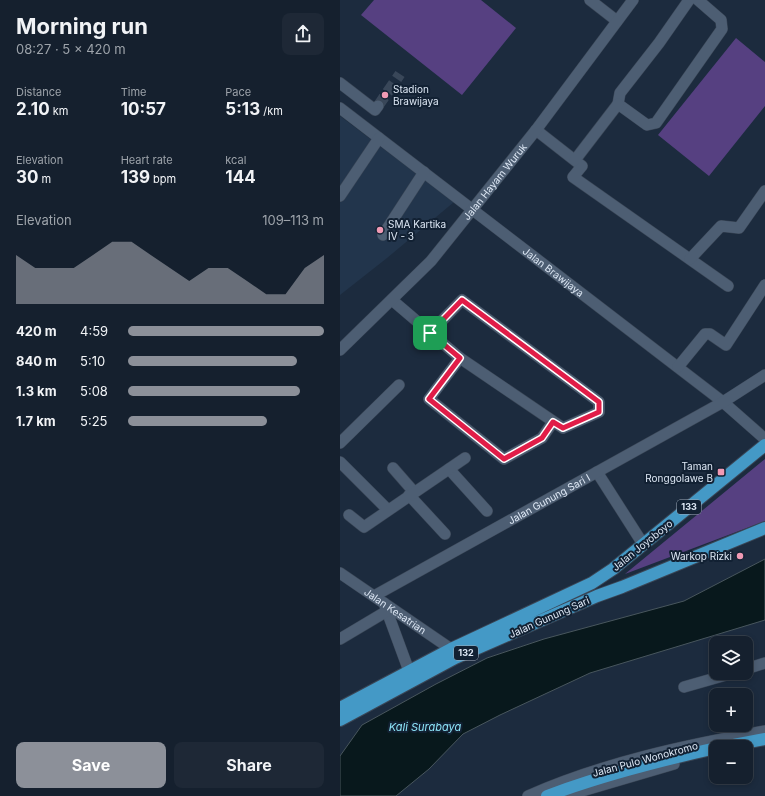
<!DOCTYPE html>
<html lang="en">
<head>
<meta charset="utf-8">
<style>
	:root { --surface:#15202e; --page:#1e2836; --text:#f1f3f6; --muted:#9da3aa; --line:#343e4a; --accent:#8c9099 }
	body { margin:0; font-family:Inter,sans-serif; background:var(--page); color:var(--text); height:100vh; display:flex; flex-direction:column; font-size:15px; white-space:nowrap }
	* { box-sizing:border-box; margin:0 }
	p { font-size:13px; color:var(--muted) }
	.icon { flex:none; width:22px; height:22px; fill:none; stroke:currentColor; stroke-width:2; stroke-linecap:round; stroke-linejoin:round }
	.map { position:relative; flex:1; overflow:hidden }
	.side { display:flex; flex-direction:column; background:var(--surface); width:340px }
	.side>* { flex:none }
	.buttons { position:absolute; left:369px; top:636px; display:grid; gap:8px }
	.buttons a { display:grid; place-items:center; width:44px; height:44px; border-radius:8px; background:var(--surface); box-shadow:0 2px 6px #0003,0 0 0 1px var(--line); font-size:20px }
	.pin { position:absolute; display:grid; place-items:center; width:34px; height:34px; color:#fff; margin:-17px; border-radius:8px; box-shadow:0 2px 6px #0006 }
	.round { display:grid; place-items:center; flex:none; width:42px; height:42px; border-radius:8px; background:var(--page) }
	.summary { display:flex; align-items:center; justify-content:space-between; height:68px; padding:0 16px }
	h1 { font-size:22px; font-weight:700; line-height:30px }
	.stats { display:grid; grid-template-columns:repeat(3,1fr); gap:6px; height:68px; padding:4px 16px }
	.stats div { display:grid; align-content:center }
	.stats b { font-size:17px; font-weight:700 }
	.stats small { font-size:11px; font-weight:400 }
	.stats p { font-size:11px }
	.chart { height:112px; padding:8px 16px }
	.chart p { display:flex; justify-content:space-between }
	.chart svg { width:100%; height:72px; margin-top:4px; fill:var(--accent); opacity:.7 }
	.action { display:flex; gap:8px; margin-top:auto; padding:8px 16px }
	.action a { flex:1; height:46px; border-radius:8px; background:var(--accent); color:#fff; font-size:16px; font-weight:700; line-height:46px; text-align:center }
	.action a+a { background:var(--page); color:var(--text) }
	ul { padding:0 16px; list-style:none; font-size:13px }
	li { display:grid; grid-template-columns:64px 48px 1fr; align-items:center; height:30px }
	li i { height:10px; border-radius:5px; background:var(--accent) }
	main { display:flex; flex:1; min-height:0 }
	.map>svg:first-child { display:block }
	.built { fill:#22354c }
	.green { fill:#564081 }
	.water { fill:#08181c; stroke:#48565d }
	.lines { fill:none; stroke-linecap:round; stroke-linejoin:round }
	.minor-tunnel { stroke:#394759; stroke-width:11; stroke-dasharray:11 5.5; stroke-linecap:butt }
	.minor-casing { stroke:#3a4656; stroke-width:12 }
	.major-casing { stroke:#3a4656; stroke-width:14 }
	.minor { stroke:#4d5e73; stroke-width:11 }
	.major { stroke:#4499c6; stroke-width:12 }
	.route-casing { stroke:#fff; stroke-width:8 }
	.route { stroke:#e11d48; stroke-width:5 }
	.poi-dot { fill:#f09ab4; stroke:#122133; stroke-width:1.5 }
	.labels { text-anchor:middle; stroke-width:4; stroke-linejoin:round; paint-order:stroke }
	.shield { fill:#122133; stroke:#a1acbb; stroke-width:1 }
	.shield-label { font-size:9px; font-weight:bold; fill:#dee8f5 }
	.poi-label { font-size:10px; fill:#dee8f5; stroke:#122133; text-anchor:start }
	.street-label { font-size:10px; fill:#dee8f5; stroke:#122133 }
	.water-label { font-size:11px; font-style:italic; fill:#8de4f8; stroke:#122133 }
</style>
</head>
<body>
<main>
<section class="side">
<div class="summary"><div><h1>Morning run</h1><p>08:27 · 5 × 420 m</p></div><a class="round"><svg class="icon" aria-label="share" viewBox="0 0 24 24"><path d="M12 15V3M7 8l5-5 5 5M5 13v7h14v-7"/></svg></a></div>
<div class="stats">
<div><p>Distance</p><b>2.10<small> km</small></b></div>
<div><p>Time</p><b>10:57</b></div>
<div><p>Pace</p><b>5:13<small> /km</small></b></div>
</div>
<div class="stats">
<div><p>Elevation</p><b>30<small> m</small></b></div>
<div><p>Heart rate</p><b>139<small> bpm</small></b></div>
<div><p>kcal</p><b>144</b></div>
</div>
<div class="chart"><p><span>Elevation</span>109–113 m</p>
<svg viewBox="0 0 160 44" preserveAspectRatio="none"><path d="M0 44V14L10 22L20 22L30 22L40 14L50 6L60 6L70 14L80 22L90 30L100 22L110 22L120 30L130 38L140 38L150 22L160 14V44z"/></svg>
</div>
<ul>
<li><b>420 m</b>4:59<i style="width:100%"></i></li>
<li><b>840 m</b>5:10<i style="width:86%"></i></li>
<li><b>1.3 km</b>5:08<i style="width:88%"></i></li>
<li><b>1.7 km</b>5:25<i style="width:71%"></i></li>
</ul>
<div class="action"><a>Save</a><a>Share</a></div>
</section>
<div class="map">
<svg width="425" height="796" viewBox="0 0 425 796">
	<rect width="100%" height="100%" fill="#1c2b3e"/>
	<path class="built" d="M0,116l114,86 -67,56 -47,37z"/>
	<path class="green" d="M34,0h107l35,28 -54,67 -101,-80z
		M396,38l29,24v44l-56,70 -51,-41z
		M425,459v62l-140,53z"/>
	<path class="water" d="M425,559v61l-175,53 -90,42 -37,19 -34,35 -33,27h-56v-40l22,-31 74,-41 51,-26 57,-19 140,-38z"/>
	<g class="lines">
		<path class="minor-tunnel" d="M38,106l22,-32"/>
		<defs>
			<g id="minor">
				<path d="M250,0l27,21"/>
				<path d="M349,0l-30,43 -39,50 -2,11 29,21 9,-2 66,-94 -1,-9 -23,-20"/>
				<path d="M0,83l35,27 3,-4"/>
				<path id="s1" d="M0,108l383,294 42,37"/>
				<path d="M196,130l46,36 -9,11 155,109"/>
				<path d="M235,160l43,-56"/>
				<path d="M0,196l39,-58"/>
				<path d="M43,235l41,-63"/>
				<path d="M350,259l31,-33 18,2 26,-37"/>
				<path d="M52,300l68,58 103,70 36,-16v-10l-137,-102 -32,33"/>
				<path id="s2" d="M0,350l91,-89 105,-131 97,-130"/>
				<path d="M120,358l-31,41 75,60 38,-21 11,-16"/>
				<path d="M338,367l27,-33h5l16,11 39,-60"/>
				<path d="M0,443l59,-58"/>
				<path d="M0,462l47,47"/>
				<path d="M53,468l21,24"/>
				<path d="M109,469l38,42"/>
				<path d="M257,472l46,72"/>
				<path d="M69,495l36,39"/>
				<path d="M9,515l15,12 101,-69"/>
				<path id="s3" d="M0,573l111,76"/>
				<path id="s4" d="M34,596l349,-194 42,-27"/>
				<path d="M44,603l25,68"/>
				<path d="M0,639l47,-28"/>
				<path d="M406,669l19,-6"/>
				<path d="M344,687l49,-14"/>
				<path d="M188,796c74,-33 158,-51 237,-65"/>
				<path d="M225,796l109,-32"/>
			</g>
			<path id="major" d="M0,708l111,-59 141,-66 21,-14 152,-124
				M0,720l115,-62 142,-62 25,-9 143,-59
				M383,747l42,-8
				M207,796c55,-21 111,-35 169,-48"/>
		</defs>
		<use href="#minor" class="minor-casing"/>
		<use href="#major" class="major-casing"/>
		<use href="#minor" class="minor"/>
		<use href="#major" class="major"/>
	</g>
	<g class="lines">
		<defs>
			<path id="route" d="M122,300l137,102v10l-36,16 -10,-6 -11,16 -38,21 -75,-60 31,-41 -30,-25z"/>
		</defs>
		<use href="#route" class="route-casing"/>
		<use href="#route" class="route"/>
	</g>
	<g class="poi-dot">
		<circle cx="45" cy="95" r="4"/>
		<circle cx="40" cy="230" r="4"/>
		<rect x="377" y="468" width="8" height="8" rx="2"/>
		<circle cx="400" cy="556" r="4"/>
	</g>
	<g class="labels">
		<g class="shield">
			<rect x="337" y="500" width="24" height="14" rx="3"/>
			<rect x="114" y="646" width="24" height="14" rx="3"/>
		</g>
		<g class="shield-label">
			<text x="349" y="510">133</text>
			<text x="126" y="656">132</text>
		</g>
		<g class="poi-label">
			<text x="53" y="93">Stadion<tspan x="53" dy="12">Brawijaya</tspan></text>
			<text x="48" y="228">SMA Kartika<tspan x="48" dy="12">IV - 3</tspan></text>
			<text x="373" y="470" text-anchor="end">Taman<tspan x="373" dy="12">Ronggolawe B</tspan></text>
			<text x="392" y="560" text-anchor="end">Warkop Rizki</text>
		</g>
		<g class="street-label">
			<text dy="4" stroke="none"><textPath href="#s2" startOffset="229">Jalan Hayam Wuruk</textPath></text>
			<text dy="4" stroke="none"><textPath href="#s1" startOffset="269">Jalan Brawijaya</textPath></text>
			<text dy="4" stroke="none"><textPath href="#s4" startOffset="200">Jalan Gunung Sari I</textPath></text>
			<text transform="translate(302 545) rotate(-39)" y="4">Jalan Joyoboyo</text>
			<text dy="4" stroke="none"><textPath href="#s3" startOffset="67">Jalan Kesatrian</textPath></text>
			<text transform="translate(209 617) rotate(-24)" y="4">Jalan Gunung Sari</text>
			<text transform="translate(305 759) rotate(-15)" y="4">Jalan Pulo Wonokromo</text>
		</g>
		<g class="water-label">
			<text x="85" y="731">Kali Surabaya</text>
		</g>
	</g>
</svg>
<div class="buttons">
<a><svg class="icon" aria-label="layers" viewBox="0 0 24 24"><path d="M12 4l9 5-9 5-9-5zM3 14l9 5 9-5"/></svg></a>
<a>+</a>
<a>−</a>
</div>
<div class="pin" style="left:90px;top:333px;background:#1e9e55"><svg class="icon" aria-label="arrive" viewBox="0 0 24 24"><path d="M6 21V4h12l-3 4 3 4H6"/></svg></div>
</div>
</main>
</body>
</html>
